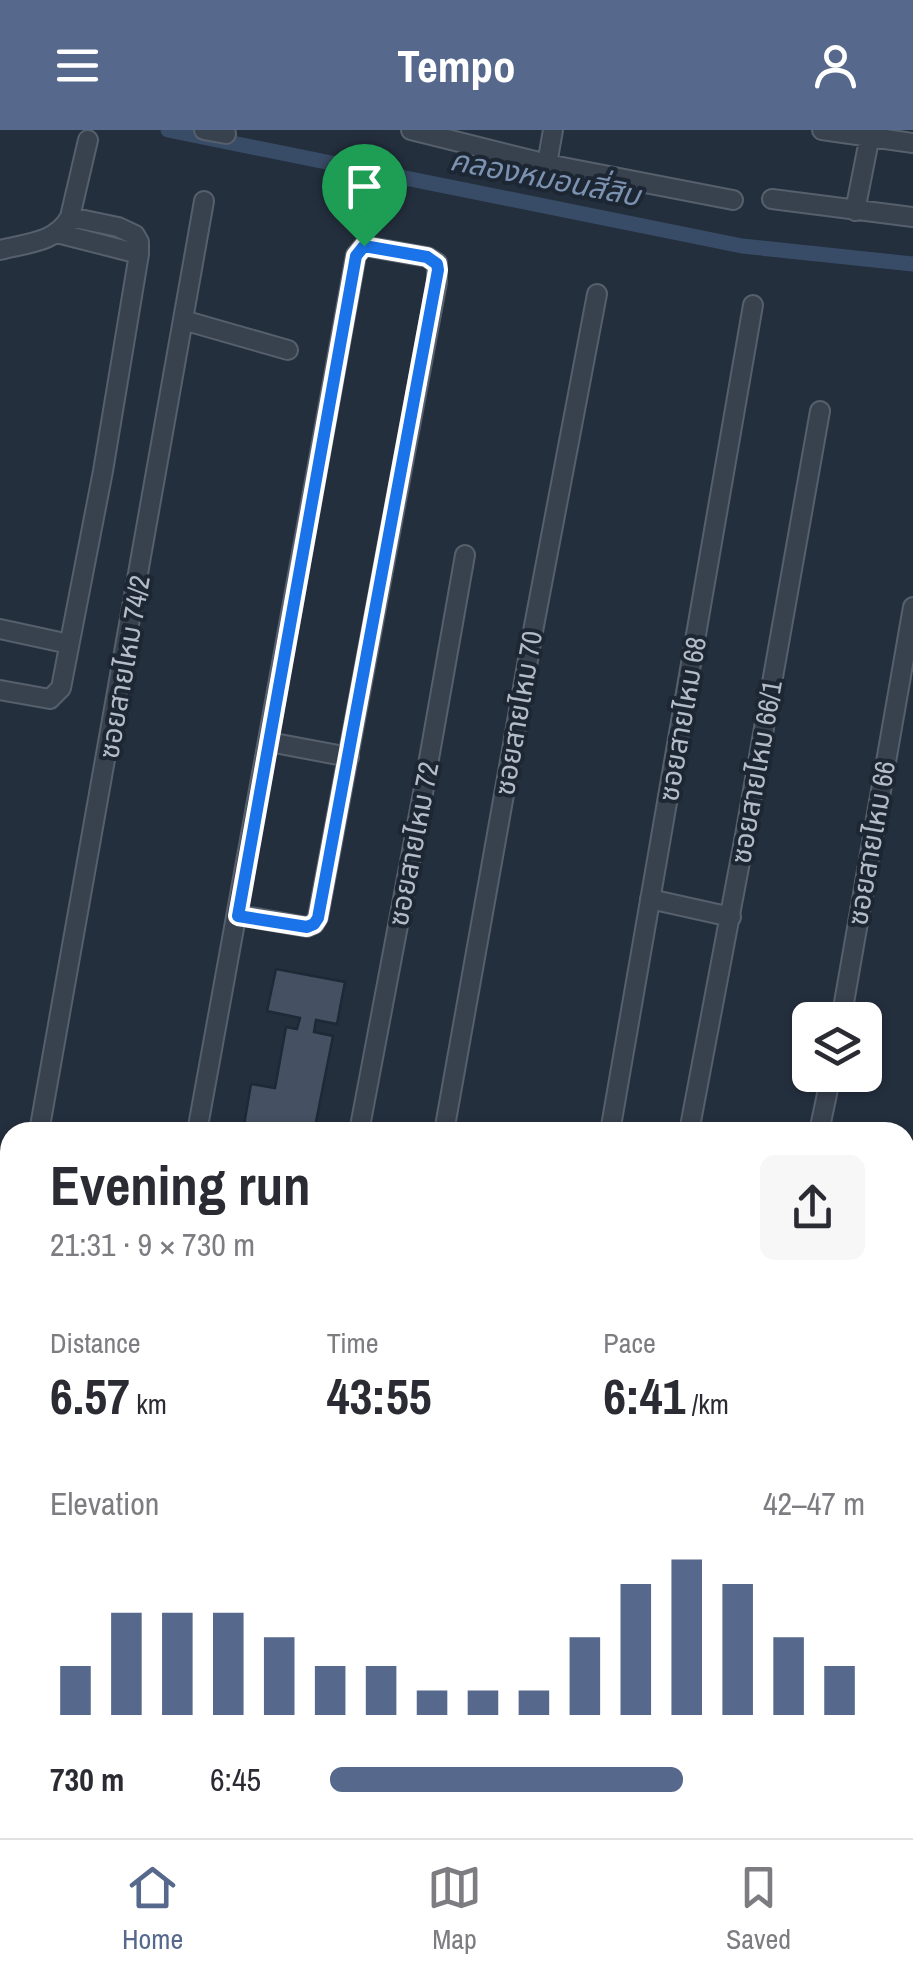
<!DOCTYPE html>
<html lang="en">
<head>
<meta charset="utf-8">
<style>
	:root { --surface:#fff; --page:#f7f7f7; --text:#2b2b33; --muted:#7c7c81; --line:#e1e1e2; --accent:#56698c }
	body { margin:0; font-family:"Archivo Narrow","Noto Sans Thai",sans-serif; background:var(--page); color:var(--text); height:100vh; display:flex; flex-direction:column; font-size:38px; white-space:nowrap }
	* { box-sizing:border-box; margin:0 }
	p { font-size:32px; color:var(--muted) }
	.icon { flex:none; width:55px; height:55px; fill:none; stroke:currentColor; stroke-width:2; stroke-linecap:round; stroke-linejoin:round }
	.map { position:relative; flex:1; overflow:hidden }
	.panel { position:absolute; left:0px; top:992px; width:915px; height:718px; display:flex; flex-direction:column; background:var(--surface); border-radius:30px 30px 0 0; box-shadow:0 2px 8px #0004 }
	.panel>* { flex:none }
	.controls { position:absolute; left:792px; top:872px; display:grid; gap:20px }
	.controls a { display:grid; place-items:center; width:90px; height:90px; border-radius:15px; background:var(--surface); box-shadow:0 2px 8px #0004; font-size:50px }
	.pin { position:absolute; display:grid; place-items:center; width:85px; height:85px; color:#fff; margin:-102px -42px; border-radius:50% 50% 50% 0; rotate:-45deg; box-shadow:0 0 10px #0007 }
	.pin .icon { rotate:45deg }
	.round { display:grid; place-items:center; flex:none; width:105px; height:105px; border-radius:15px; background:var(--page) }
	.headline { display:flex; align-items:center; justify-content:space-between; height:170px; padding:0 50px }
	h1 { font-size:55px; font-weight:700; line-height:75px }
	.stats { display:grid; grid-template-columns:repeat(3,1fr); gap:15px; height:170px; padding:10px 50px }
	.stats div { display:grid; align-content:center }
	.stats b { font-size:50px; font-weight:700 }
	.stats small { font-size:28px; font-weight:400 }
	.stats p { font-size:28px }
	.chart { height:280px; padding:20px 50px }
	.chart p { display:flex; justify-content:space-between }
	.chart svg { width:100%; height:180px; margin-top:10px; stroke:var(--accent); stroke-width:6 }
	ul { padding:0 50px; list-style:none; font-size:32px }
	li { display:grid; grid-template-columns:160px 120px 1fr; align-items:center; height:75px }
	li i { height:25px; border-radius:12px; background:var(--accent) }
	header { display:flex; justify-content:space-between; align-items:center; height:130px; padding:0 50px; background:var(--accent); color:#fff; font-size:45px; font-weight:700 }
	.dock { display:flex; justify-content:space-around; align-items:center; height:140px; border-top:2px solid var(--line); background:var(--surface); font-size:28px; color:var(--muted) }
	.dock a { display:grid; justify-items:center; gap:5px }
	.dock .active { color:var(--accent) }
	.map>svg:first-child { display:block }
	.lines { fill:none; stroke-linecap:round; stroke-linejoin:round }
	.canal { stroke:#394c67; stroke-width:15 }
	.building { fill:#455162; stroke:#1f2835; stroke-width:2.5 }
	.minor-casing { stroke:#565f6c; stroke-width:22 }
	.major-casing { stroke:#414a57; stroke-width:25 }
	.minor { stroke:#38414e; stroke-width:18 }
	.major { stroke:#56606e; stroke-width:20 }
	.route-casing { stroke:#fff; stroke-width:20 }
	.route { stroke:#1a73e8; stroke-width:12 }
	.labels { text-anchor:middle; stroke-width:8; stroke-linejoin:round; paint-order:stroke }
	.street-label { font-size:28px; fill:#b4bcc9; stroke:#1d2633 }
	.water-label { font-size:30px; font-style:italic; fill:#7c92b1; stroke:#1d2633 }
</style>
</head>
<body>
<header><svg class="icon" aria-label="menu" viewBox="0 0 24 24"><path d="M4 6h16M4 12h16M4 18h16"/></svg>Tempo<svg class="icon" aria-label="person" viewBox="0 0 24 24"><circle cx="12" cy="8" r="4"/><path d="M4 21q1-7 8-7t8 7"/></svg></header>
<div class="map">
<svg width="913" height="1708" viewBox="0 0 913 1708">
	<rect width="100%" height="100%" fill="#242f3e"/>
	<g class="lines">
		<path class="canal" d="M168,0l574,116 171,18"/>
	</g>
	<path class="building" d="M276,839l69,13 -8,42 -21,-4 -2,12 19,4 -19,96h-37l-33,-7 7,-41 24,4 11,-61 11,2 3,-11 -33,-7z"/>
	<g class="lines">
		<defs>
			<path id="minor" d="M204,0l22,4
				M411,0l136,34 186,36
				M822,0l91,13
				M547,34l6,-34
				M772,69l141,18
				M855,81l16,-81
				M57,103l82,21
				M0,120c26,-7 56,-7 70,-33l18,-77
				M183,190l105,30
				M0,499l69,15
				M0,560l50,9 11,-11 42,-217 36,-217v-12l-4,-7 -17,-8 -48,-10
				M269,612l80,15
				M650,769l81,18
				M841,890l72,-413
				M39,1002l165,-931
				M197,1002l159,-877 8,-9 63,11 10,6v19l-119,635 -4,7 -7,3 -69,-12
				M359,1002l64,-339 42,-238
				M444,1002l90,-506 63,-332
				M610,1002l143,-827
				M689,1002l57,-302 74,-419
				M819,1002l12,-57
				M905,1108l8,-44
				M0,1214l10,-54
				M26,1708l1,-8
				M82,1708l2,-8
				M150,1708l2,-8
				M228,1708l2,-8
				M317,1708l1,-8
				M585,1708l1,-8
				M691,1708l1,-8
				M807,1708l1,-8"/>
			<path id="major" d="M0,1231l10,2
				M905,1399l8,2"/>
		</defs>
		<use href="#minor" class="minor-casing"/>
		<use href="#major" class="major-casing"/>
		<use href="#minor" class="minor"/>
		<use href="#major" class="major"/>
	</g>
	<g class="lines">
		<defs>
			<path id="route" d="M364,116l63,11 10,7 1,6 -120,648 -4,6 -7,3 -69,-11 118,-660z"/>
		</defs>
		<use href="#route" class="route-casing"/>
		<use href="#route" class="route"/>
	</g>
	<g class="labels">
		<g class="street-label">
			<text transform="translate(124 537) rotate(-80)" y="10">ซอยสายไหม 74/2</text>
			<text transform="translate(518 583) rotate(-80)" y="10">ซอยสายไหม 70</text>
			<text transform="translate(682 589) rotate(-80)" y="10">ซอยสายไหม 68</text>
			<text transform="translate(756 642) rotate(-80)" y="10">ซอยสายไหม 66/1</text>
			<text transform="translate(871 713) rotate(-80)" y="10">ซอยสายไหม 66</text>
			<text transform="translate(413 714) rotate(-79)" y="10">ซอยสายไหม 72</text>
		</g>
		<g class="water-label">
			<text transform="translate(545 48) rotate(11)" y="10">คลองหมอนสี่สิบ</text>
		</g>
	</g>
</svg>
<div class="controls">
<a><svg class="icon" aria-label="layers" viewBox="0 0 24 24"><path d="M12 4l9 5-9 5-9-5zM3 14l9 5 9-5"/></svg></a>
</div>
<div class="pin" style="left:364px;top:116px;background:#1e9e55"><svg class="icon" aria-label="arrive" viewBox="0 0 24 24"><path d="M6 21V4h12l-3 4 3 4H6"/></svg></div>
<section class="panel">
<div class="headline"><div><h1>Evening run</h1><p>21:31 · 9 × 730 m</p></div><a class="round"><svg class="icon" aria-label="share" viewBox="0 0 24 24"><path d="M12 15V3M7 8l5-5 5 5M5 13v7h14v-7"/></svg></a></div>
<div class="stats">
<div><p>Distance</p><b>6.57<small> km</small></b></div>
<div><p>Time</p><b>43:55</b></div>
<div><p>Pace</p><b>6:41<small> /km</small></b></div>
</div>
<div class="chart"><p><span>Elevation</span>42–47 m</p>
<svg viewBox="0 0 160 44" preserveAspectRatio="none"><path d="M5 44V32M15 44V19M25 44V19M35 44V19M45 44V25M55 44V32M65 44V32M75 44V38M85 44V38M95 44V38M105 44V25M115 44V12M125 44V6M135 44V12M145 44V25M155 44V32"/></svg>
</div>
<ul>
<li><b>730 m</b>6:45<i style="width:66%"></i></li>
</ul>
</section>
</div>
<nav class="dock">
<a class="active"><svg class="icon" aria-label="home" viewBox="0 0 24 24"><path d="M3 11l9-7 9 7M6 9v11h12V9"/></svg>Home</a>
<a><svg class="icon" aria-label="map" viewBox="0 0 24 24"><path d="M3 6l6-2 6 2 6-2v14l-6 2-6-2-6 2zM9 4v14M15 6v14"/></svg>Map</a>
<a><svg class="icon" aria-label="saved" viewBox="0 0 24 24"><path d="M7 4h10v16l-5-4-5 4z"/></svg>Saved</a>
</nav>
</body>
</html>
